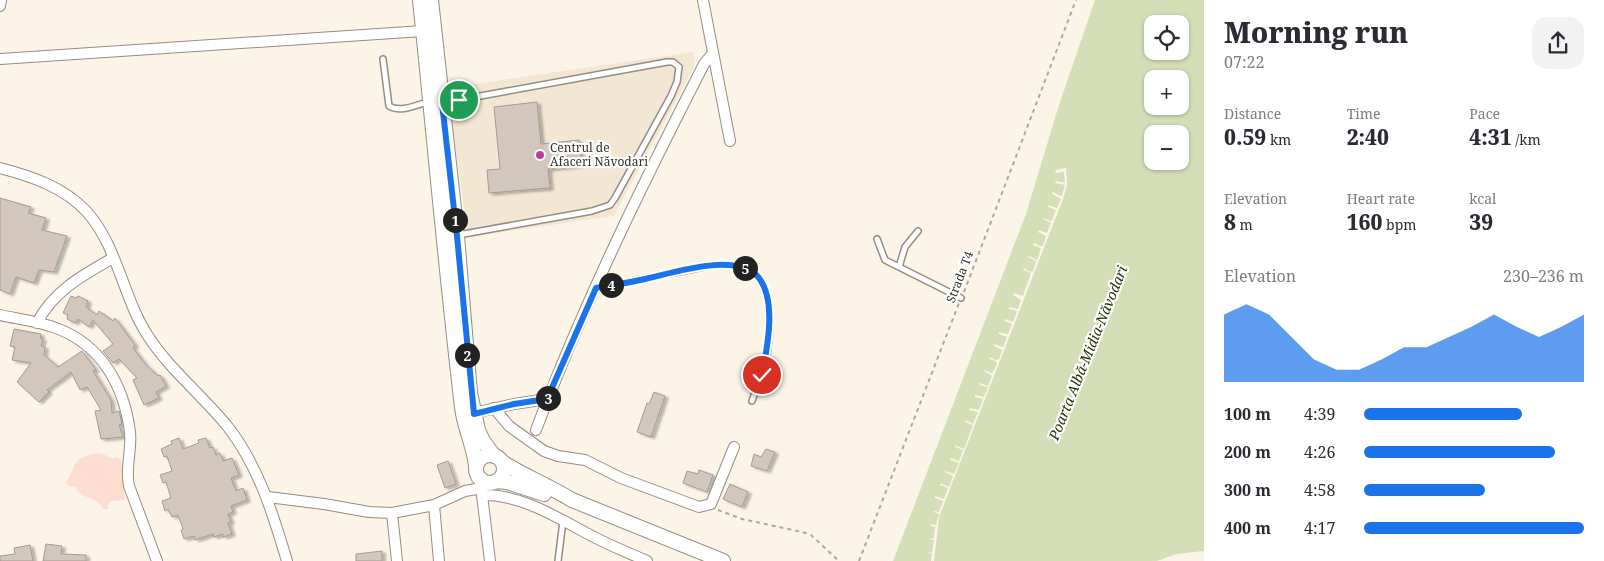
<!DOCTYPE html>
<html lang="en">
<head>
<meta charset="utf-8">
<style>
	:root { --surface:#fff; --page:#f2f2f3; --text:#2b2b33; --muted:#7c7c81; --accent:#1a73e8 }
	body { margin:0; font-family:"Noto Serif",serif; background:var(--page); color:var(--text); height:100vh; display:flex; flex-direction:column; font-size:19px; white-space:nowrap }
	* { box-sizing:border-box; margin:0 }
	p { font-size:16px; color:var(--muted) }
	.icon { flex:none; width:28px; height:28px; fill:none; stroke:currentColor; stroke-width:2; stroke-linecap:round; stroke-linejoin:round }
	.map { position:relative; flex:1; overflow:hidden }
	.details { display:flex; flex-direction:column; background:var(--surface); width:400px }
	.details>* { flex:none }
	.buttons { position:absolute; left:1144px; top:15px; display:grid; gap:10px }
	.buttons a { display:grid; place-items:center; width:45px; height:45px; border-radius:10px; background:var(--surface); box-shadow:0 1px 4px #0004; font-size:25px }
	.pin { position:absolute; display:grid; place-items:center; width:42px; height:42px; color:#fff; margin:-21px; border:2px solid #fff; border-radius:50%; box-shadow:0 1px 5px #0007 }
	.km { position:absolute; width:25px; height:25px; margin:-12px; border-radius:50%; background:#222; color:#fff; font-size:14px; line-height:25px; text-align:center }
	.round { display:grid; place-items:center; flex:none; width:52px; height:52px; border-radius:15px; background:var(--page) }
	.head { display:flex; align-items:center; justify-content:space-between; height:85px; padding:0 20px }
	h1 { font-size:28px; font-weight:800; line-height:38px }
	.stats { display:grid; grid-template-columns:repeat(3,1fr); gap:8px; height:85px; padding:5px 20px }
	.stats div { display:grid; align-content:center }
	.stats b { font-size:21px; font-weight:800 }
	.stats small { font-size:14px; font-weight:400 }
	.stats p { font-size:14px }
	.chart { height:140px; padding:10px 20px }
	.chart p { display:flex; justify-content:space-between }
	.chart svg { width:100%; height:90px; margin-top:5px; fill:var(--accent); opacity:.7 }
	ul { padding:0 20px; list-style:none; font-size:16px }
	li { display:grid; grid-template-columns:80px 60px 1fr; align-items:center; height:38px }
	li i { height:12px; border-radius:6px; background:var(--accent) }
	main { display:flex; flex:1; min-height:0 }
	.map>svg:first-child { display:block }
	.built { fill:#f3e7d3 }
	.green { fill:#feddd1 }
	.water { fill:#d4dfb7; fill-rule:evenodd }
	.building { fill:#d2c6bd; stroke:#a69a91; filter:url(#shadow) }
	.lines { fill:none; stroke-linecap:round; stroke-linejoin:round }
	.service-casing { stroke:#948d82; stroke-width:8 }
	.minor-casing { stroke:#948d82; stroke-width:12 }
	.secondary-casing { stroke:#948d82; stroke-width:16 }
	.path { stroke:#ada79d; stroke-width:2; stroke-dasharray:4 4; stroke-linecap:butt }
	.service { stroke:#fff; stroke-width:5 }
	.minor { stroke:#fff; stroke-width:10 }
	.secondary { stroke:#fff; stroke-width:14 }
	.route-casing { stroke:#fff; stroke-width:10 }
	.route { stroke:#1a73e8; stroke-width:6 }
	.poi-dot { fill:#b84196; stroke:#fff; stroke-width:2 }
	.labels { text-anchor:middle; stroke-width:4.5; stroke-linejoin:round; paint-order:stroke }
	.poi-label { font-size:12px; fill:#33302c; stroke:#fff; text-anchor:start }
	.street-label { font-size:12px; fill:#33302c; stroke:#fff }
	.water-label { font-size:14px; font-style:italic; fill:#293203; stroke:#fff }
</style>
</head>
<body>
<main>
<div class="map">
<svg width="1204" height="561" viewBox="0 0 1204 561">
	<defs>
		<filter id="shadow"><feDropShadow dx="3.5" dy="2" stdDeviation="1" flood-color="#0004"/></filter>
	</defs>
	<rect width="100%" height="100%" fill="#fcf4e7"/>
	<path class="built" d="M693,52l2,13 -81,151 -146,21 -21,-149z"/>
	<path class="green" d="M97,453l6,1 10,5 2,-2 6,2 4,41 -14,1 -3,5v3h-5c-5,-13 -23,-9 -28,-23l-5,1 -4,-5c12,-15 3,-24 31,-29z"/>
	<path class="water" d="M1095,0h109v551l-28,3 -19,7h-223l5,-44 124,-318 4,-14 -1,-17 -11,2 1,3 8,-1 1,11 -9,-2 -1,2 10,2 -3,10 -2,1 -7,-4 -1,2 9,5 -4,9 -9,-3v2l8,3 -4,10 -2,1 -6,-3 -1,1 8,4 -4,10 -8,-3 -1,2 8,4 -3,10h-3l-6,-3 -1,2 8,3 -4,12 -8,-4 -1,1 8,4 -3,10 -3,1 -6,-4 -1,2 8,3 -8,23 -9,-3 -1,2 8,5 -3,9 -9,-2v2l8,2 -4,11 -8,-3 -1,2 8,3 -4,10 -9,-2v2l8,3 -4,10 -9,-3v2l8,4 -3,9 -3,1 -7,-3v2l7,2 1,3 -4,8 -2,1 -6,-3 -1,1 8,5 -4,10 -8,-3 -1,2 9,2 -4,10 -9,-2v2l8,2 -4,11 -9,-2 -1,2 9,2 -5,12 -8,-4v2l8,3 -9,24 -9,-4v2l8,3 -4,11 -8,-3 -1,2 9,3 -5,11 -8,-3 -1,1 8,4 -4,11 -8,-4 -1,2 8,3 -4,11 -9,-3v2l8,3 -4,11 -5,-1v1l5,2 -3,11 -6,-1 1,2 4,1 -1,11 -5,1 5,1 -2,12h-4l4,1 -1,8h-38l133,-347 33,-109zM1152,24h28v27h-28zM1152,79h28v27h-28zM1152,134h28v27h-28z"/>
	<path class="building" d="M537,102l4,42 38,-4 3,25 -34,4 2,19 -61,5 -2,-23 13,-1 -6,-62z
		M0,198l31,9 -3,6 18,5 -4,12 25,6 -13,36 -15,-2 -5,13 -18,-6 -6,17 -10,-4z
		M71,296l5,2 2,-2 10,5 -2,6 11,8 2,-4 14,10 2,-3 20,27 -2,3 13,17 12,11 2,-1 6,11 -10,6 3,6 -15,7 -11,-25 4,-2 -18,-19 -6,4 -10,-12 10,-7 -20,-24 -4,7 -11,-8 -3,4 -8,-4 1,-4 -5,-2z
		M14,329l27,5 -1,4 3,1 -2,7 4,1 -1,8 14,12 24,-16 14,19 -3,1 18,29 1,13 7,-2 3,13 -3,1 4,12 -22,2 -6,-28 6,-1 -14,-23 -7,3 -9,-18 -24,18 2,2 -10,10 -22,-20 14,-19 -19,-3 3,-13 -5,-1z
		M654,392l11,4 -14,41 -14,-5 10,-29 2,1z
		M179,438l4,11 16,-6 -1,-3 8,-2 4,10 3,-1 3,8 4,-2 3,8 9,-3 7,17 -8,3 5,13 7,-3 4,12 -16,6 2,6 -5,2 3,8 -3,1 4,11 -9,3v-3l-9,3 -1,-3 -18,6 -1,-4 -10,3 -3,-9 2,-1 -5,-14 -6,2 -4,-8 -3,2 -3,-10 9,-3 -5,-16 -3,1 -3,-8 12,-4 -5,-15 -3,1 -3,-8 11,-5 -1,-3z
		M766,449l9,3 -8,19 -16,-5 3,-12 7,3z
		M448,461l8,23 -11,4 -8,-23z
		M699,470l14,5 -6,17 -24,-9 4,-12 11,3z
		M730,484l18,8 -6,15 -19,-8z
		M46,544l16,2 -1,8 25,1v6h-43z
		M30,545l3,16h-33v-5l15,-2 -1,-6z
		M382,551v10h-26v-7z"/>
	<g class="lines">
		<defs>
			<path id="service" d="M383,59l6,47c11,7 27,-1 39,-4
				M442,103l225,-41h6l6,5 -2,15 -6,14 -56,102 -5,7 -18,6 -134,24
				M877,239l8,21 76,38
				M899,267l6,-20 13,-16
				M596,288l113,-22c13,-1 30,-2 42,5 27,17 19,79 11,105 -3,8 -7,16 -10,25
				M558,561l5,-40"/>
			<path id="minor" d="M703,0l27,141
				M0,6l1,-6
				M0,59l423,-28
				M0,168c31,8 64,19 87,44 31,35 36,86 61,124 22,34 55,60 80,91 31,40 45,87 59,134
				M0,315c18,4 38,6 56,13 46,17 68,58 74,104 2,18 -5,36 -1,54l28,75
				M37,323c16,-32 46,-48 76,-65
				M494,408l15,18 35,25 14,5 27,4 36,18 78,29 12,-3 23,-57
				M474,413l40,-9 33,-5
				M536,430c47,-125 107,-247 168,-366l9,-11
				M483,481l-1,14 8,66
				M482,495c40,-1 77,24 112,42 17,9 35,16 53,24
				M268,497l56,7 45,8 23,1 42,-8 31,-14 17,-3
				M434,505l5,56
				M392,513l5,48"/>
			<path id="secondary" d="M420,0c14,136 26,272 42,407 2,20 12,39 14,59
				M431,0l26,236 13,157 8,37 5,11 11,15
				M476 469a14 14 0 1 1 28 0a14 14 0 1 1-28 0Z
				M502,462c22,14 47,24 70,38l151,61
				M496,481l11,1 37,12"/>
		</defs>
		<use href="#service" class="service-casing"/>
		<use href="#minor" class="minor-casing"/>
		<use href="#secondary" class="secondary-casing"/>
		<path class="path" d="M964,292l112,-292
			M718,510l24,9 60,13 9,3 28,26
			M859,561l100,-258"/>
		<use href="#service" class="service"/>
		<use href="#minor" class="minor"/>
		<use href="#secondary" class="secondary"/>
	</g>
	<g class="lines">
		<defs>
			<path id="route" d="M459,100l-17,3 15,133 17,178 40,-10 33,-5 49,-111c16,-3 33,-5 49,-9 28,-6 92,-28 114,-1 18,24 8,71 3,97"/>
		</defs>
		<use href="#route" class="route-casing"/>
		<use href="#route" class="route"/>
	</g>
	<circle class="poi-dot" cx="540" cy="155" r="5"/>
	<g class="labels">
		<g class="poi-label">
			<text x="550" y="152">Centrul de<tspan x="550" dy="14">Afaceri Năvodari</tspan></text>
		</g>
		<g class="street-label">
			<text transform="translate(960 277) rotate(-69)" y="4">Strada T4</text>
		</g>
		<g class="water-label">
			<text transform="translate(1088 353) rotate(-68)" y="5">Poarta Albă-Midia-Năvodari</text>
		</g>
	</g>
</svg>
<div class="buttons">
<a><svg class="icon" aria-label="locate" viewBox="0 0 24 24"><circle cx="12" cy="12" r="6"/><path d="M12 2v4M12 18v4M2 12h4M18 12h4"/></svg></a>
<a>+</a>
<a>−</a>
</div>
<div class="pin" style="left:459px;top:100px;background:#1e9e55"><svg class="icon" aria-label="arrive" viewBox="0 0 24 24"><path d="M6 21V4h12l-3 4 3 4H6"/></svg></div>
<div class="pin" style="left:762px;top:375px;background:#d93025"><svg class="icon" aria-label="check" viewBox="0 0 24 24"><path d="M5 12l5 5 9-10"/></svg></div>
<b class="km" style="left:455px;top:220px">1</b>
<b class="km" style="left:467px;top:355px">2</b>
<b class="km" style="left:548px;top:398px">3</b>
<b class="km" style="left:611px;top:285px">4</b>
<b class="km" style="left:745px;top:268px">5</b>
</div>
<section class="details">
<div class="head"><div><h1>Morning run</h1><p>07:22</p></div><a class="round"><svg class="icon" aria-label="share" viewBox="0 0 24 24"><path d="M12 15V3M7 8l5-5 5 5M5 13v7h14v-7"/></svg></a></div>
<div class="stats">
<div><p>Distance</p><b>0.59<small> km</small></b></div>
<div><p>Time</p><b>2:40</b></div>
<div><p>Pace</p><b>4:31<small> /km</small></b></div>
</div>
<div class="stats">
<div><p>Elevation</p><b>8<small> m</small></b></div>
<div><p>Heart rate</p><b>160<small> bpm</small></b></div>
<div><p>kcal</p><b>39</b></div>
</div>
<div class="chart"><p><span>Elevation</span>230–236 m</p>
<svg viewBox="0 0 160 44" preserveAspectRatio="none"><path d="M0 44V11L10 6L20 11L30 22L40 33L50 38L60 38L70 33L80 27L90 27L100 22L110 17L120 11L130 17L140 22L150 17L160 11V44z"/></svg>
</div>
<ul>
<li><b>100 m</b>4:39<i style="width:72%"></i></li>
<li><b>200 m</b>4:26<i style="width:87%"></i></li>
<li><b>300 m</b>4:58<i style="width:55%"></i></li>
<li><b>400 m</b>4:17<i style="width:100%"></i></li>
</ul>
</section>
</main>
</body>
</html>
